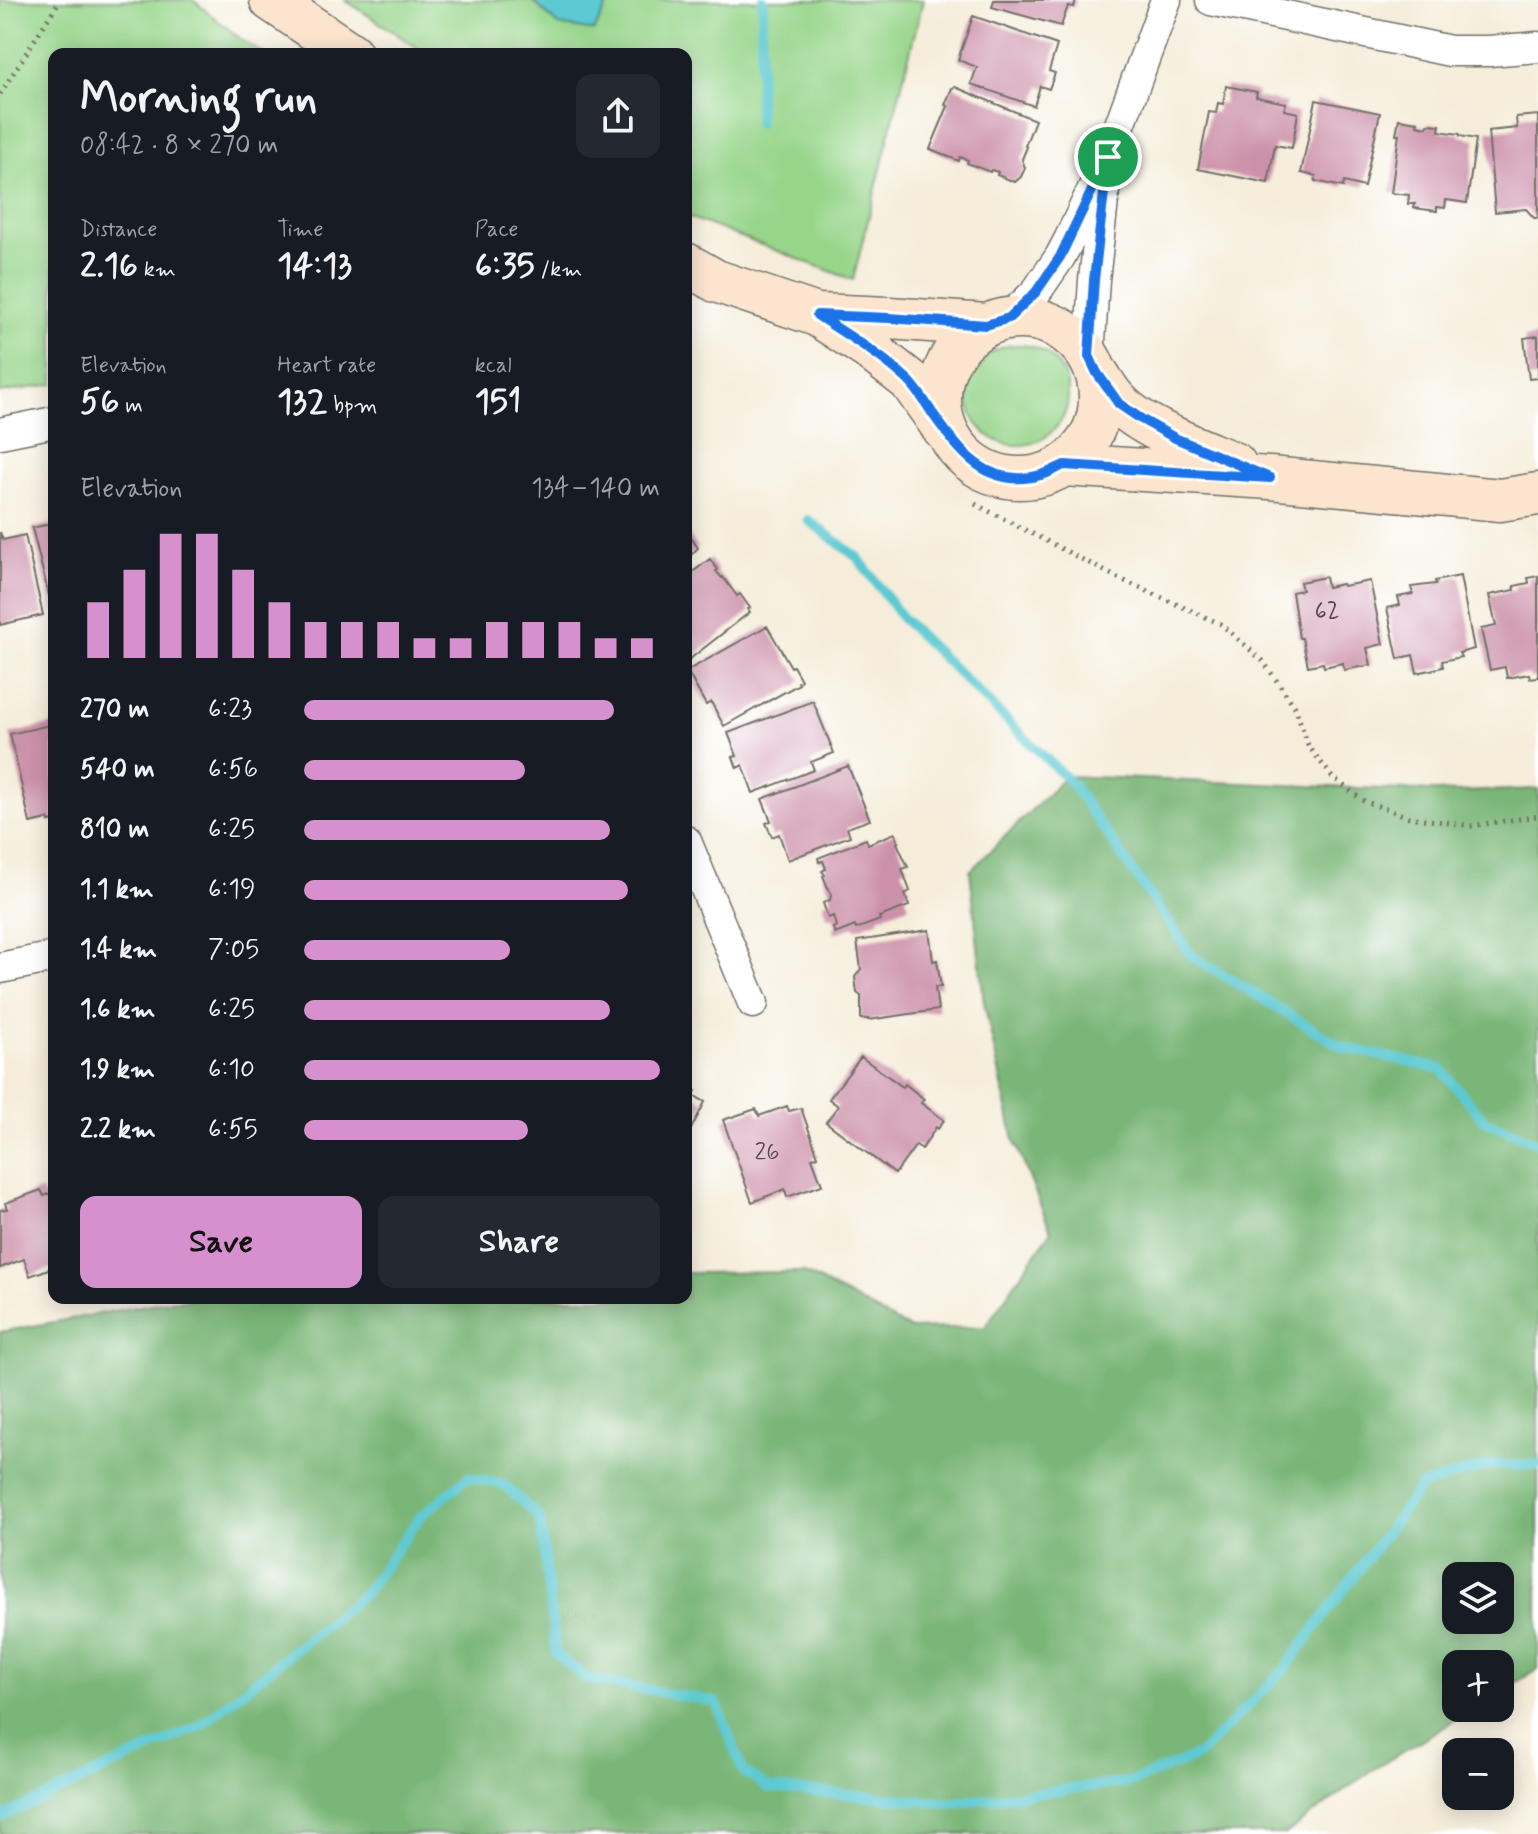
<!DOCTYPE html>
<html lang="en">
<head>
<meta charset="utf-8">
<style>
	:root { --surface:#171b24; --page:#242831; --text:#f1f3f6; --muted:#9ea1a6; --accent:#d690ce }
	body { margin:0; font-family:Mynerve,sans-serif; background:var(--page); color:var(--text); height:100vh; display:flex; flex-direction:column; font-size:30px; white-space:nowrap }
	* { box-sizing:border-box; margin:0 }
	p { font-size:26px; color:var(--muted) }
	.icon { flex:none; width:44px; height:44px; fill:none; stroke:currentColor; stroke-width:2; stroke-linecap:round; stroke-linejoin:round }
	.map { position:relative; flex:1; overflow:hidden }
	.sheet { position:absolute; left:48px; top:48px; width:644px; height:1256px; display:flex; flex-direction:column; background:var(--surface); border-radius:16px; box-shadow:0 4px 20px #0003 }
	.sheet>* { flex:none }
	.fabs { position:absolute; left:1442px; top:1562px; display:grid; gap:16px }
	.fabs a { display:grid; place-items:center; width:72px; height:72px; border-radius:16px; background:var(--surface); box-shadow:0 4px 20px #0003; font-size:40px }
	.pin { position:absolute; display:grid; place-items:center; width:68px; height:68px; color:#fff; margin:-34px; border:4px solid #fff; border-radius:50%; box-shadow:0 2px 8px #0007 }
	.round { display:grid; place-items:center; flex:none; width:84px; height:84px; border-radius:16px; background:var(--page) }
	.summary { display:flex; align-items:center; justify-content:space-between; height:136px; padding:0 32px }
	h1 { font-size:44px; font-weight:800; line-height:60px }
	.stats { display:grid; grid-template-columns:repeat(3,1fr); gap:12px; height:136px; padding:8px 32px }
	.stats div { display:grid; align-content:center }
	.stats b { font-size:34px; font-weight:800 }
	.stats small { font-size:22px; font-weight:400 }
	.stats p { font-size:22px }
	.chart { height:224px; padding:16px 32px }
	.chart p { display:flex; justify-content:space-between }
	.chart svg { width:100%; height:144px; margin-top:8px; stroke:var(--accent); stroke-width:6 }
	.action { display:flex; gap:16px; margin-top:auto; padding:16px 32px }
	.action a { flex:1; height:92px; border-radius:16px; background:var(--accent); color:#111; font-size:32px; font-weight:800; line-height:92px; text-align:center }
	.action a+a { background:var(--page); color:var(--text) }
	ul { padding:0 32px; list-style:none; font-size:26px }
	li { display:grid; grid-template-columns:128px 96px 1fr; align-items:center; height:60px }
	li i { height:20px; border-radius:10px; background:var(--accent) }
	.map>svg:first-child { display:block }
	.green { fill:#97d58b; stroke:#61805b; stroke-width:2 }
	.forest { fill:#79b677; stroke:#527051; stroke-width:2; fill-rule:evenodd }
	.water { fill:#5dc9d2; stroke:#447a7e; stroke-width:2 }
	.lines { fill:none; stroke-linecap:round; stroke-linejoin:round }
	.stream { stroke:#5dc9d2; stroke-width:10 }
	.building { fill:#cc91aa }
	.street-casing { stroke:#726f68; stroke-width:33 }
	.secondary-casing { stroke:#726f68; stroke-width:45 }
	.path { stroke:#726f68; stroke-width:5; stroke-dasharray:2 6; stroke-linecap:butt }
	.street { stroke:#fff; stroke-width:30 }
	.secondary { stroke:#fbe5cf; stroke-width:42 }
	.route-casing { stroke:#fff; stroke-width:16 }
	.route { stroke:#1a73e8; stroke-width:10 }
	.labels { text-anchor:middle; stroke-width:7; stroke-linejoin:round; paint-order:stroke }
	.number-label { font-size:24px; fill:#53444b }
</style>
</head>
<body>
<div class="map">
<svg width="1538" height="1834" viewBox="0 0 1538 1834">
	<rect width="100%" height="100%" fill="#fff"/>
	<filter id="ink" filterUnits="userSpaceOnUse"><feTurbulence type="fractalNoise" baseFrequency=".0125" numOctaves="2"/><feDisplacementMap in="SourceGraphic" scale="16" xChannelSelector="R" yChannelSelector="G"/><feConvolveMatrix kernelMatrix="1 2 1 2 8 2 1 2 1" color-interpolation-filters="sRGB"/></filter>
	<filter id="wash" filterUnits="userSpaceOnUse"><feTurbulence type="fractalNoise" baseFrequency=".006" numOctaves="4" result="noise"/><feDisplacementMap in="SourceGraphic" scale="32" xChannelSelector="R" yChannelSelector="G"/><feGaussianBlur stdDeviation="1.8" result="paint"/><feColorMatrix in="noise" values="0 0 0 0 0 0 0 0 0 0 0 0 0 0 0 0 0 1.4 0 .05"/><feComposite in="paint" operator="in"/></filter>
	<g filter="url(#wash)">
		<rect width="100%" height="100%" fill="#f5edda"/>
		<path class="green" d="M0,0h193l50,41 21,13h-210v330l-54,9z
			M345,0h578l-70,280 -167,-64v-162h-259z
			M968 395a50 50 0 1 1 100 0a50 50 0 1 1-100 0Z"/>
		<path class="forest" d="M1066,776l390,16 82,-3v880l-38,23v-28h-44v44h18l-103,63 -85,63h-1286v-502l167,-31 48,-3h471v-25l117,-1 107,57 75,-2 66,-96 -37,-91 -30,-137 -14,-132zM1456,1576h44v44h-44z"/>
		<path class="water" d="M532,0h78l-16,31 -36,-6z"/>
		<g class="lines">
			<path class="stream" d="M758,123l5,-123
				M808,520l50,38 44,60 170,166 120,172 150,91 99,22 43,51 54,23
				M0,1818l201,-93 163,-131 56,-77 48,-40 36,8 36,33 16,136 31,25 129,23 27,69 25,17 182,15 181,-21 68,-27 85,-85 137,-184 68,-21h49"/>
		</g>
		<g id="blocks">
			<path class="building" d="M994,0h82l-2,7 -6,-1 -7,20 -69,-19z
				M973,16l84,29 -8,26 6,2 -6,16 -9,-3 -6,20 -63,-22 6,-17 -19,-7z
				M1226,86l31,6 -1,5 30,6 -2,7 14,3 -6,35 -17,-3 -7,38 -70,-14 11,-57 7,1 2,-10 5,1z
				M955,87l80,33 -10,26 2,1 -5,12 3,9 -4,9 -6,5 -18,-7 1,-3 -7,-2 -1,2 -23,-9 1,-3 -8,-3 -1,4 -29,-12 18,-43 -3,-1 7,-17z
				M1316,100l64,13 -16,74 -20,-5 -1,5 -28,-6 1,-5 -15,-3z
				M1538,115v103h-4l-8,-9 -31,3 -7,-81 29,-3 -1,-11z
				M1399,119l19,3 -1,3 10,2 1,-3 12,1 -1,6 21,3v2l16,3 -9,64 -21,-3 -1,8 -8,-1v4l-23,-3 1,-4h-7l1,-9 -18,-2 8,-59h-3z
				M1538,336v42l-9,1 -5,-41z
				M54,523v89h-1l-21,-84z
				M686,531l12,17 -12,12z
				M0,532l3,8 22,-5 18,80 -43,10z
				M710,559l8,11 -2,1 6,7 1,-1 14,19 3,-2 10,14 -2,1 2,3 -64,50v-85z
				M1460,576l14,73 -15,4 2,4 -19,4 1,6 -26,6 -4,-18 -15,4 -11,-51 13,-3 -2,-8 15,-3 -2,-7 25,-3 -1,-3z
				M1538,576v101l-8,1 -1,-4 -22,4 -2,-11 -15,3 -9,-41 15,-3 -7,-31 26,-5 -1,-4 15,-3 -1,-5z
				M1325,577l2,10 15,-3 1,2 27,-5 13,63 -16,4 4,17 -27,5 -1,-7 -19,4 -1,-4 -15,3 -6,-28h-3l-7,-46 10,-2 -2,-8z
				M767,626l24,41 2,-1 8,14 -3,2 1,2 -75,42 -13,-24 -5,3 -19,-34z
				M813,701l21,52 -23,9 3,8 -61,23 -10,-28 -6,3 -4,-11 4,-1 -9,-23z
				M54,724v97l-5,1 -1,-3 -18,4 -20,-89z
				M848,766l22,54 -23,8 3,8 -62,24 -9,-26 -7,3 -6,-14 5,-2 -9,-22z
				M895,833l3,9 -1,1 11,24 -6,2 8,22 -5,3 4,12 -30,11 1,3 -24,9 -1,-3 -20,8 -2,-6 3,-2 -3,-10 -5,2 -5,-15 7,-3 1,-5 -8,-19 2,-1 -3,-4 4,-2 -3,-8 -4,1 -1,-4 48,-19 2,5z
				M929,930l4,31 4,-1 4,27h-6l3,23 -70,10v-1h-7v-23l-4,-3 -2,-16 6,-8 -4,-28z
				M861,1057l42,30 2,-3 19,15 -3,4 23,17 -6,9 -2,-2 -14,22 -6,-4 -21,29 -69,-52 12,-16 -9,-7z
				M686,1085l10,6 -3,4 12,7 -19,37z
				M787,1106l2,5 12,-3 17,48 -6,2 10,27 -35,12 -2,-8 -33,13 -29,-82 33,-11 3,7z
				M41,1190l3,6 10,-4v75l-24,9 -6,-17 -24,9v-58l7,-1 -2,-6z"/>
		</g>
	</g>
	<g filter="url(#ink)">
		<use href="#blocks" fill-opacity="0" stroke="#726f68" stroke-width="2"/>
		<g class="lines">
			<defs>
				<path id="street" d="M1211,0l239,51h39l49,-4
					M1009,318l27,-26 24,-35 9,-17 39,-83 58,-157
					M1089,356l5,-76 11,-97
					M0,433l54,-11
					M686,841l67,162
					M0,968l54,-11"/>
				<path id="secondary" d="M271,0l80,54
					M686,264l30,17 101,34 52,34 41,32 34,48
					M819,315l70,3 97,7
					M940 398a80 80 0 1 1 160 0a80 80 0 1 1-160 0Z
					M1097,373c7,10 13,22 22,30 24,26 84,47 116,61
					M1064,465l206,13 230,22 38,-6"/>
			</defs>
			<use href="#street" class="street-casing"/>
			<use href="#secondary" class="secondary-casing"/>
			<path class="path" d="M0,94l60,-94
				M975,504l143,74 103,46 42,37 32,46 13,38 24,32 32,24 45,16 62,9 67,-10"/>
			<use href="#street" class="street"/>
			<use href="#secondary" class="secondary"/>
		</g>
	</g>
	<g class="lines" filter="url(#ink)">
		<defs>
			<path id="route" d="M1108,157l-14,123 -5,76 8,17 22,31 22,15 34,19 95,40 -206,-13c-7,3 -15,8 -23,10 -53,15 -81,-23 -108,-61 -8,-12 -16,-26 -26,-35 -27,-25 -60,-44 -90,-64l72,3 97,7 23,-7 27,-26 24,-35z"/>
		</defs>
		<use href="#route" class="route-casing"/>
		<use href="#route" class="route"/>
	</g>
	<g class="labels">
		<g class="number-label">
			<text x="1327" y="618">62</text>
			<text x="767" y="1159">26</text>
		</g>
	</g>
</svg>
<div class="fabs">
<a><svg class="icon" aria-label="layers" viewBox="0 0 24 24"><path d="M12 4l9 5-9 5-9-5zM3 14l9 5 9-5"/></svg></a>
<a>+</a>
<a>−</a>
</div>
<div class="pin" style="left:1108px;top:157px;background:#1e9e55"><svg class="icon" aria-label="arrive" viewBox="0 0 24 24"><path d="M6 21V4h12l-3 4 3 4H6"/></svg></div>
<section class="sheet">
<div class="summary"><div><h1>Morning run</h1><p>08:42 · 8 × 270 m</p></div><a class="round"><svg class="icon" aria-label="share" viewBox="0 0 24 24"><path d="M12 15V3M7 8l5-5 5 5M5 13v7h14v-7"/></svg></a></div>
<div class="stats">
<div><p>Distance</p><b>2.16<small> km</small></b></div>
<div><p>Time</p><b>14:13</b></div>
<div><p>Pace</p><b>6:35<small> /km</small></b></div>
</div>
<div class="stats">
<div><p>Elevation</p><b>56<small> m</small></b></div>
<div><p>Heart rate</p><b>132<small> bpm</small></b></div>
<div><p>kcal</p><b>151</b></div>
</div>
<div class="chart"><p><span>Elevation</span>134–140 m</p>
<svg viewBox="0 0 160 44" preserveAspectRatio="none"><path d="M5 44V27M15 44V17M25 44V6M35 44V6M45 44V17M55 44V27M65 44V33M75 44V33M85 44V33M95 44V38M105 44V38M115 44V33M125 44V33M135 44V33M145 44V38M155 44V38"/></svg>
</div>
<ul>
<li><b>270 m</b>6:23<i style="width:87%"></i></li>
<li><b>540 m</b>6:56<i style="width:62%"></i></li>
<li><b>810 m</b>6:25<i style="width:86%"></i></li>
<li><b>1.1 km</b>6:19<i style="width:91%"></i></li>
<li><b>1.4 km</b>7:05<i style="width:58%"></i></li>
<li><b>1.6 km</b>6:25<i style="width:86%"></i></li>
<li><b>1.9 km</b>6:10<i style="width:100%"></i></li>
<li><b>2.2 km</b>6:55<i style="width:63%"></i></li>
</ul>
<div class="action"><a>Save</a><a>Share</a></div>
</section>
</div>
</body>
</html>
